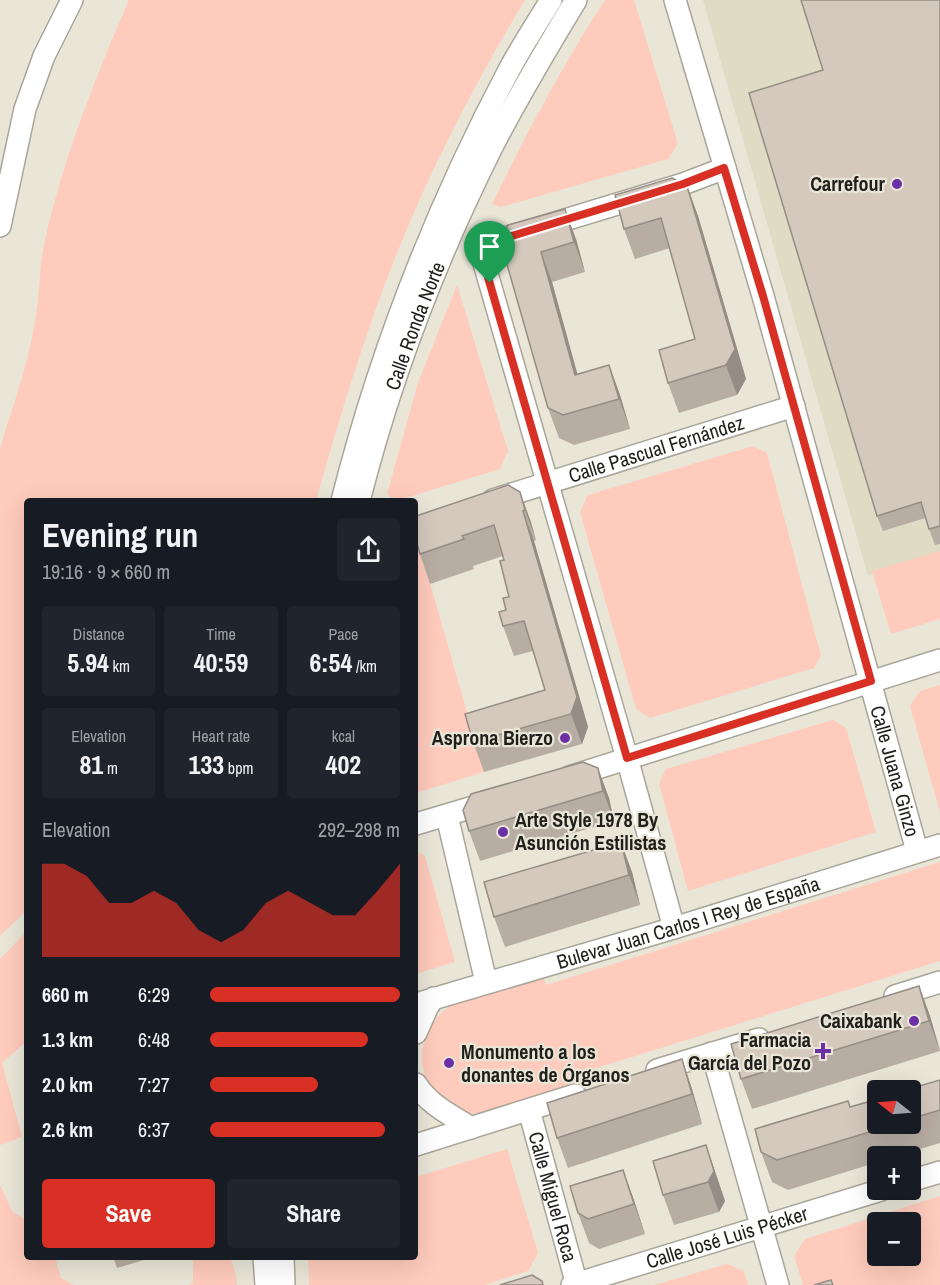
<!DOCTYPE html>
<html lang="en">
<head>
<meta charset="utf-8">
<style>
	:root { --surface:#171b24; --page:#20242c; --text:#f1f3f6; --muted:#9ea1a6; --accent:#d93025 }
	body { margin:0; font-family:"Archivo Narrow",sans-serif; background:var(--page); color:var(--text); height:100vh; display:flex; flex-direction:column; font-size:22px; white-space:nowrap }
	* { box-sizing:border-box; margin:0 }
	p { font-size:20px; color:var(--muted) }
	.icon { flex:none; width:33px; height:33px; fill:none; stroke:currentColor; stroke-width:2; stroke-linecap:round; stroke-linejoin:round }
	.map { position:relative; flex:1; overflow:hidden }
	.sheet { position:absolute; left:24px; top:498px; width:394px; height:762px; display:flex; flex-direction:column; background:var(--surface); border-radius:6px; box-shadow:0 6px 24px #0002 }
	.sheet>* { flex:none }
	.needle { width:39px; rotate:287deg }
	.fabs { position:absolute; left:867px; top:1080px; display:grid; gap:12px }
	.fabs a { display:grid; place-items:center; width:54px; height:54px; border-radius:6px; background:var(--surface); box-shadow:0 6px 24px #0002; font-size:30px }
	.pin { position:absolute; display:grid; place-items:center; width:51px; height:51px; color:#fff; margin:-62px -26px; border-radius:50% 50% 50% 0; rotate:-45deg; box-shadow:0 0 6px #0007 }
	.pin .icon { rotate:45deg }
	.round { display:grid; place-items:center; flex:none; width:63px; height:63px; border-radius:6px; background:var(--page) }
	.headline { display:flex; align-items:center; justify-content:space-between; height:102px; padding:0 18px }
	h1 { font-size:33px; font-weight:700; line-height:45px }
	.metrics { display:grid; grid-template-columns:repeat(3,1fr); gap:9px; height:102px; padding:6px 18px }
	.metrics div { display:grid; align-content:center; border-radius:6px; background:var(--page); text-align:center }
	.metrics b { font-size:26px; font-weight:700 }
	.metrics small { font-size:16px; font-weight:400 }
	.metrics p { font-size:16px }
	.chart { height:168px; padding:12px 18px }
	.chart p { display:flex; justify-content:space-between }
	.chart svg { width:100%; height:108px; margin-top:6px; fill:var(--accent); opacity:.7 }
	.action { display:flex; gap:12px; margin-top:auto; padding:12px 18px }
	.action a { flex:1; height:69px; border-radius:6px; background:var(--accent); color:#fff; font-size:24px; font-weight:700; line-height:69px; text-align:center }
	.action a+a { background:var(--page); color:var(--text) }
	ul { padding:0 18px; list-style:none; font-size:20px }
	li { display:grid; grid-template-columns:96px 72px 1fr; align-items:center; height:45px }
	li i { height:15px; border-radius:8px; background:var(--accent) }
	.map>svg:first-child { display:block }
	.built { fill:#dfdbc5 }
	.green { fill:#fecbbc; fill-rule:evenodd }
	.lines { fill:none; stroke-linecap:round; stroke-linejoin:round }
	.minor-casing { stroke:#a8a698; stroke-width:24 }
	.minor { stroke:#fff; stroke-width:21 }
	.wall { fill:#b7ada3 }
	.shaded-wall { fill:#958d85 }
	.building { fill:#d5c9be; stroke:#958d85; stroke-width:1.5 }
	.route-casing { stroke:#fff; stroke-width:12 }
	.route { stroke:#d93025; stroke-width:8 }
	.poi-dot { fill:#6c30a6; stroke:#e9e6d8; stroke-width:2 }
	.labels { text-anchor:middle; stroke-width:4.5; stroke-linejoin:round; paint-order:stroke }
	.poi-label { font-size:20px; font-weight:bold; fill:#201f1a; stroke:#e9e6d8; text-anchor:end }
	.street-label { font-size:20px; fill:#201f1a; stroke:#e9e6d8 }
</style>
</head>
<body>
<div class="map">
<svg width="940" height="1285" viewBox="0 0 940 1285">
	<rect width="100%" height="100%" fill="#e9e6d8"/>
	<path class="built" d="M703,0h237v556l-72,20z"/>
	<path class="green" d="M129,0h396c-42,70 -81,143 -113,217 -40,92 -69,188 -96,284h-289v409l-27,26v-488c13,-42 28,-84 35,-127 5,-27 4,-54 10,-81 19,-83 50,-162 84,-240z
		M605,0h29l44,144 -10,15 -167,48 -9,-3c34,-70 70,-138 113,-204z
		M457,285l51,166 -8,18 -104,32 -9,-7 31,-111z
		M753,446l14,7 54,203 -7,12 -164,50 -14,-9 -56,-197 8,-17z
		M420,548l64,224 -68,21v-243z
		M940,551v68l-49,15 -19,-63z
		M940,685v127l-30,-106 10,-15z
		M833,720l13,8 30,104 -188,59 -29,-108 7,-14z
		M416,851l9,5 30,106 -39,12z
		M940,862v99l-372,116 3,10c-24,8 -80,31 -103,26 -57,-14 -62,-85 -10,-112l85,-26 3,10z
		M27,931v110l-25,22 20,74 -22,8v-186z
		M507,1149l31,104 -10,18 -44,14h-175l-1,-28h108v-80z
		M0,1185l12,26 15,10v36h28l6,21 13,7h-74z
		M940,1196v89h-137l-9,-29 11,-17zM878,1222h32v34h-32z
		M193,1257h37l6,18 1,10h-49l5,-2z
		M727,1264l17,7 4,14h-94z"/>
	<g class="lines">
		<defs>
			<g id="minor">
				<path id="s1" d="M675,0l88,296 154,555"/>
				<path d="M0,226l25,-117 19,-53 28,-56"/>
				<path d="M479,246l148,512 47,170"/>
				<path d="M479,246l204,-62 42,-16"/>
				<path id="s2" d="M493,500l301,-94"/>
				<path d="M342,501c38,-150 95,-295 167,-431 13,-24 28,-47 42,-70"/>
				<path id="s3" d="M359,501c31,-122 77,-242 133,-354 26,-51 55,-99 84,-147"/>
				<path d="M569,777l371,-117"/>
				<path d="M447,816l39,166"/>
				<path d="M416,824l74,-22"/>
				<path d="M895,996l45,-14"/>
				<path id="s4" d="M416,1004l258,-76 266,-83"/>
				<path d="M416,1033l12,-27 6,-8"/>
				<path d="M712,1053l66,232"/>
				<path d="M657,1070l102,-31"/>
				<path d="M416,1084c12,20 35,31 55,44"/>
				<path id="s5" d="M529,1110l48,175"/>
				<path d="M416,1145l159,-50"/>
				<path d="M910,1181l30,-9"/>
				<path d="M264,1257l2,28"/>
				<path d="M283,1257l1,28"/>
				<path id="s6" d="M572,1285l309,-95"/>
			</g>
		</defs>
		<use href="#minor" class="minor-casing"/>
		<use href="#minor" class="minor"/>
	</g>
	<path class="wall" d="M940,0v544l-5,1 -10,-27 -42,13 -6,-15 -54,-446z
		M687,186l11,30 48,163 -9,16 -58,18 -11,-30 27,-44 -25,-91 -35,11 -11,-30z
		M576,239l9,33 -33,10 25,92 32,-9 11,30 10,34 -56,16 -15,-7 -11,-30 -48,-168z
		M520,492l16,48 -2,1 54,186 -6,17 -98,28 -11,-30 72,-52 -12,-39 -19,5 -11,-30 6,-29 -6,-41 -30,10 1,3 -44,15 -10,-30z
		M583,762l26,36 5,23 -134,40 -11,-30z
		M632,872l8,33 -135,42 -11,-30z
		M919,986l11,30 10,35 -188,58 -11,-30z
		M682,1059l10,30 10,35 -134,44 -11,-30z
		M940,1080v63l-43,13h-19v6l-90,28 -16,-8 -11,-30 90,-45 45,17h14v-34z
		M706,1145l19,56 -6,11 -45,13 -11,-30z
		M623,1170l22,64 -46,15 -10,-6 -11,-30z
		M113,1257h41l-37,11z"/>
	<path class="shaded-wall" d="M687,186l11,30 48,163 -9,16 -11,-30z
		M565,209l11,30 9,33 -11,-30z
		M541,252l11,30 34,123 -11,-30z
		M609,365l11,30 10,34 -11,-30z
		M520,492l11,30 5,18 -11,-30z
		M523,511l11,30 54,186 -6,17 -11,-30z
		M598,768l11,30 5,23 -11,-30z
		M621,842l11,30 8,33 -11,-30z
		M919,986l11,30 10,35 -11,-30z
		M682,1059l10,30 10,35 -10,-30z
		M706,1145l19,56 -6,11 -11,-30z
		M623,1170l11,30 11,34 -11,-30z"/>
	<path class="building" d="M801,0h139v526l-11,3 -8,-27 -44,14 -128,-423 74,-23z
		M672,178l15,8 48,163 -9,16 -58,18 -9,-33 36,-11 -34,-121 -37,11 -9,-34z
		M565,209l9,33 -33,10 34,123 34,-10 10,34 -56,16 -15,-7 -48,-168 8,-15z
		M508,485l12,7 5,18 -2,1 54,186 -6,17 -98,28 -8,-28 80,-24 -21,-69 -21,5 -4,-14 7,-2 -3,-12 6,-1 -9,-36 4,-1 -10,-35 -32,11 2,3 -44,15 -4,-14v-24z
		M583,762l15,6 5,23 -134,40 -6,-21 8,-16z
		M621,842l8,33 -135,42 -10,-35z
		M919,986l10,35 -188,58 -10,-35z
		M682,1059l10,35 -135,44 -10,-35z
		M940,1080v30l-30,9v-29h-4z
		M878,1099v25h18l-119,36 -16,-8 -6,-23 93,-28 2,6z
		M706,1145l8,26 -6,11 -45,13 -10,-34z
		M623,1170l11,34 -46,15 -10,-6 -8,-27z
		M532,1275l10,6 1,4h-43z
		M831,1280l2,5h-19z"/>
	<g class="lines">
		<defs>
			<path id="route" d="M724,168l39,128 108,385 -244,77 -148,-512 204,-62z"/>
		</defs>
		<use href="#route" class="route-casing"/>
		<use href="#route" class="route"/>
	</g>
	<g class="poi-dot">
		<circle cx="897" cy="184" r="6"/>
		<circle cx="565" cy="738" r="6"/>
		<circle cx="503" cy="832" r="6"/>
		<circle cx="914" cy="1021" r="6"/>
		<path d="M820 1042h6v6h6v6h-6v6h-6v-6h-6v-6h6z"/>
		<circle cx="449" cy="1063" r="6"/>
	</g>
	<g class="labels">
		<g class="poi-label">
			<text x="885" y="191">Carrefour</text>
			<text x="553" y="745">Asprona Bierzo</text>
			<text x="515" y="827" text-anchor="start">Arte Style 1978 By<tspan x="515" dy="23">Asunción Estilistas</tspan></text>
			<text x="902" y="1028">Caixabank</text>
			<text x="811" y="1047">Farmacia<tspan x="811" dy="23">García del Pozo</tspan></text>
			<text x="461" y="1059" text-anchor="start">Monumento a los<tspan x="461" dy="23">donantes de Órganos</tspan></text>
		</g>
		<g class="street-label">
			<text dy="7" stroke="none"><textPath href="#s3" startOffset="184">Calle Ronda Norte</textPath></text>
			<text dy="7" stroke="none"><textPath href="#s2" startOffset="171">Calle Pascual Fernández</textPath></text>
			<text dy="7" stroke="none"><textPath href="#s1" startOffset="802">Calle Juana Ginzo</textPath></text>
			<text dy="7" stroke="none"><textPath href="#s4" startOffset="284">Bulevar Juan Carlos I Rey de España</textPath></text>
			<text dy="7" stroke="none"><textPath href="#s5" startOffset="90">Calle Miguel Roca</textPath></text>
			<text dy="7" stroke="none"><textPath href="#s6" startOffset="162">Calle José Luis Pécker</textPath></text>
		</g>
	</g>
</svg>
<div class="fabs">
<a><svg class="needle" viewBox="-14 -14 28 28"><path d="M0-13l5 13h-10z" fill="#e53935"/><path d="M0 13l5-13h-10z" fill="#9ea1a6"/></svg></a>
<a>+</a>
<a>−</a>
</div>
<div class="pin" style="left:490px;top:283px;background:#1e9e55"><svg class="icon" aria-label="arrive" viewBox="0 0 24 24"><path d="M6 21V4h12l-3 4 3 4H6"/></svg></div>
<section class="sheet">
<div class="headline"><div><h1>Evening run</h1><p>19:16 · 9 × 660 m</p></div><a class="round"><svg class="icon" aria-label="share" viewBox="0 0 24 24"><path d="M12 15V3M7 8l5-5 5 5M5 13v7h14v-7"/></svg></a></div>
<div class="metrics">
<div><p>Distance</p><b>5.94<small> km</small></b></div>
<div><p>Time</p><b>40:59</b></div>
<div><p>Pace</p><b>6:54<small> /km</small></b></div>
</div>
<div class="metrics">
<div><p>Elevation</p><b>81<small> m</small></b></div>
<div><p>Heart rate</p><b>133<small> bpm</small></b></div>
<div><p>kcal</p><b>402</b></div>
</div>
<div class="chart"><p><span>Elevation</span>292–298 m</p>
<svg viewBox="0 0 160 44" preserveAspectRatio="none"><path d="M0 44V6L10 6L20 11L30 22L40 22L50 17L60 22L70 33L80 38L90 33L100 22L110 17L120 22L130 27L140 27L150 17L160 6V44z"/></svg>
</div>
<ul>
<li><b>660 m</b>6:29<i style="width:100%"></i></li>
<li><b>1.3 km</b>6:48<i style="width:83%"></i></li>
<li><b>2.0 km</b>7:27<i style="width:57%"></i></li>
<li><b>2.6 km</b>6:37<i style="width:92%"></i></li>
</ul>
<div class="action"><a>Save</a><a>Share</a></div>
</section>
</div>
</body>
</html>
